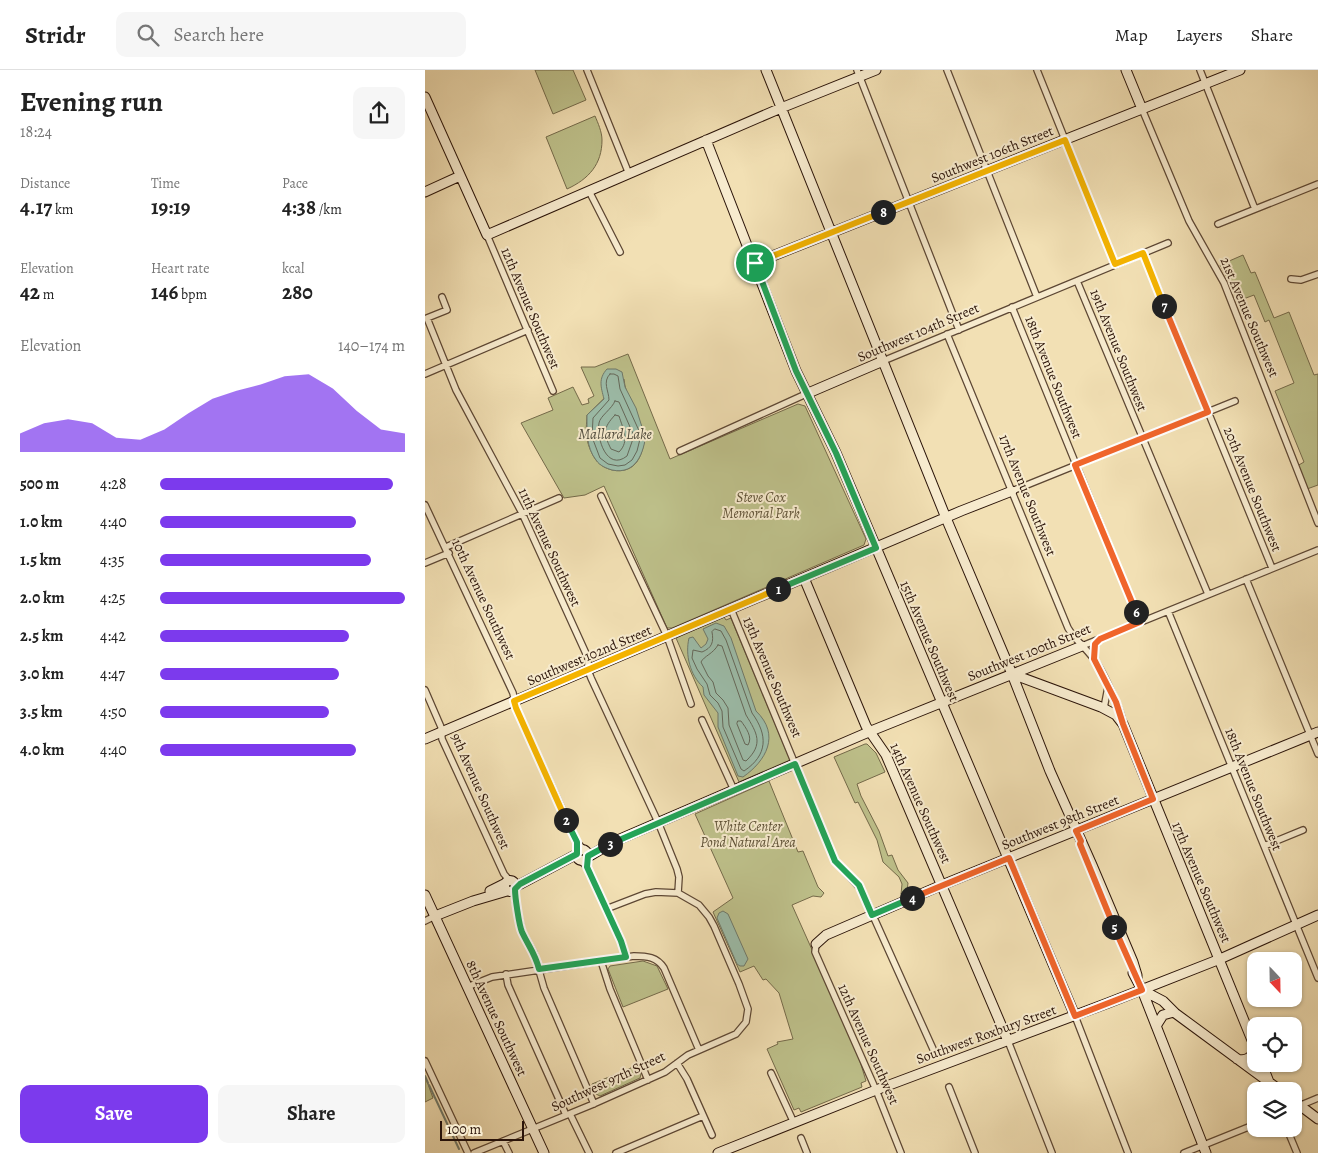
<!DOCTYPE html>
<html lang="en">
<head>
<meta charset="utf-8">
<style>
	:root { --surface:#fff; --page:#f6f6f6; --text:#222; --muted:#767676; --line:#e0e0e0; --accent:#7c3aed }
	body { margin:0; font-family:Alegreya,serif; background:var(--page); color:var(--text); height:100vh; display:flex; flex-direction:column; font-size:19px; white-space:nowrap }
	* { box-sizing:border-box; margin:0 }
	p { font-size:16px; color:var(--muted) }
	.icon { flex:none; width:28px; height:28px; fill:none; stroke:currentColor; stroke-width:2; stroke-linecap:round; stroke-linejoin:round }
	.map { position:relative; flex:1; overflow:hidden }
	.panel { display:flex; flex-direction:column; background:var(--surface); width:425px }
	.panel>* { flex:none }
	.needle { width:32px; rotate:158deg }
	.controls { position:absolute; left:822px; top:882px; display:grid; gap:10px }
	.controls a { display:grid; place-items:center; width:55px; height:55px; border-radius:10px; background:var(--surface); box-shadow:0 1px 4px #0004; font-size:25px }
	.scale { position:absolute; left:15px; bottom:12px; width:84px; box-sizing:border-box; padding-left:5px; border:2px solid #2b1409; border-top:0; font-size:14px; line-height:18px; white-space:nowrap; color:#2b1409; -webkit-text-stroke:4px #f7ebce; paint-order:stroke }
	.pin { position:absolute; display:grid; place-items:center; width:42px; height:42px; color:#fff; margin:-21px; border:2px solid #fff; border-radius:50%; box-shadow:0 1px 5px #0007 }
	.km { position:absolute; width:25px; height:25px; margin:-12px; border-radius:50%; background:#222; color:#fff; font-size:14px; line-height:25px; text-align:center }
	.round { display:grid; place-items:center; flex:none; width:52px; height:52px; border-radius:10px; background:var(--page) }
	.summary { display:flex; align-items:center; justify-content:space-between; height:85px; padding:0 20px }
	h1 { font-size:28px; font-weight:600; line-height:38px }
	.metrics { display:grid; grid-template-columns:repeat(3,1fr); gap:8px; height:85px; padding:5px 20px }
	.metrics div { display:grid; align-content:center }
	.metrics b { font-size:21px; font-weight:600 }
	.metrics small { font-size:14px; font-weight:400 }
	.metrics p { font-size:14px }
	.chart { height:140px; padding:10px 20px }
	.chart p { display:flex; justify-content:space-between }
	.chart svg { width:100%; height:90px; margin-top:5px; fill:var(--accent); opacity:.7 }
	.cta { display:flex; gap:10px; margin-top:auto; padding:10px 20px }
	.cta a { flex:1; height:58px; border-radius:10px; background:var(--accent); color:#fff; font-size:20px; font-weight:600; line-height:58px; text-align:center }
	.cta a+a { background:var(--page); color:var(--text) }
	ul { padding:0 20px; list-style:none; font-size:16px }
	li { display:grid; grid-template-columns:80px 60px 1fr; align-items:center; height:38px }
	li i { height:12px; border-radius:6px; background:var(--accent) }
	header { display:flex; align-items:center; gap:30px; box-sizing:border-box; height:70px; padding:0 25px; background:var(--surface); border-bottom:1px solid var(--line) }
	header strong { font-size:24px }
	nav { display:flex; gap:28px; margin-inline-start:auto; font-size:18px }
	.search { width:350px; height:45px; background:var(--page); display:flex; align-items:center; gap:12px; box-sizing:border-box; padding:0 18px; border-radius:10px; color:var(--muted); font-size:19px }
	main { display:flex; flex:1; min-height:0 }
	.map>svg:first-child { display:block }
	.green { fill:#bec18b; stroke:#746a4a; fill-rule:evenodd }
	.water { fill:#9cbdaa; stroke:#6f796a }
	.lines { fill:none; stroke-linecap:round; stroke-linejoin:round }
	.shore { stroke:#64685a; stroke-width:1 }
	.stream { stroke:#6f796a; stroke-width:2 }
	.street-casing { stroke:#5d4734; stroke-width:8 }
	.secondary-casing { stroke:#2b1409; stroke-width:11 }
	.street { stroke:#f7ebce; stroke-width:5.5 }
	.secondary { stroke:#f7ebce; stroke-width:9 }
	.split-1-casing { stroke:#fff; stroke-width:10 }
	.split-2-casing { stroke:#fff; stroke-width:10 }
	.split-3-casing { stroke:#fff; stroke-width:10 }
	.split-4-casing { stroke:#fff; stroke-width:10 }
	.split-5-casing { stroke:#fff; stroke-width:10 }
	.split-6-casing { stroke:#fff; stroke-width:10 }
	.split-7-casing { stroke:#fff; stroke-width:10 }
	.split-8-casing { stroke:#fff; stroke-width:10 }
	.split-9-casing { stroke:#fff; stroke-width:10 }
	.split-1 { stroke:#22a559; stroke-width:6 }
	.split-2 { stroke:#f5b400; stroke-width:6 }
	.split-3 { stroke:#22a559; stroke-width:6 }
	.split-4 { stroke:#22a559; stroke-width:6 }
	.split-5 { stroke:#f0652b; stroke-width:6 }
	.split-6 { stroke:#f0652b; stroke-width:6 }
	.split-7 { stroke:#f0652b; stroke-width:6 }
	.split-8 { stroke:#f5b400; stroke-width:6 }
	.split-9 { stroke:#f5b400; stroke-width:6 }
	.labels { text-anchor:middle; stroke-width:4; stroke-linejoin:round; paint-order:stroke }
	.street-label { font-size:14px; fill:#2b1409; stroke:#f7ebce }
	.park-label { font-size:14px; font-style:italic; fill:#5e5136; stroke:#f7ebce }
	.water-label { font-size:15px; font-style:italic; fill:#534f41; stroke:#f7ebce }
</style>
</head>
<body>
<header>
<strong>Stridr</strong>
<div class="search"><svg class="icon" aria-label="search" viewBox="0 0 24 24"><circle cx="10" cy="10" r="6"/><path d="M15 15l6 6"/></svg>Search here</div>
<nav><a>Map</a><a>Layers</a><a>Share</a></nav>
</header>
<main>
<section class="panel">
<div class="summary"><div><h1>Evening run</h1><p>18:24</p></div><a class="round"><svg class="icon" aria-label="share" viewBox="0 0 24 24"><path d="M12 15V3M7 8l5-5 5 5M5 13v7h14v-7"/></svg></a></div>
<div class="metrics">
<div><p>Distance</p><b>4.17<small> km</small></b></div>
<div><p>Time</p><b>19:19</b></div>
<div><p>Pace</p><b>4:38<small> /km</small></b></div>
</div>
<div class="metrics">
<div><p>Elevation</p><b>42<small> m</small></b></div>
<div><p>Heart rate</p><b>146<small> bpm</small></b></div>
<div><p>kcal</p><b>280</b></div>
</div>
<div class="chart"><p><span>Elevation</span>140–174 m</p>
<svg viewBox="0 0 160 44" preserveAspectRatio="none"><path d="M0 44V35L10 30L20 28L30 30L40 37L50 38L60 33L70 25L80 18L90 14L100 11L110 7L120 6L130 13L140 24L150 33L160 35V44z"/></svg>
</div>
<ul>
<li><b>500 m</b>4:28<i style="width:95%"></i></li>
<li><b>1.0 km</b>4:40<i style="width:80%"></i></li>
<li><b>1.5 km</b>4:35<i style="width:86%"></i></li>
<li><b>2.0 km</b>4:25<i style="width:100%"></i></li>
<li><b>2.5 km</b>4:42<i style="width:77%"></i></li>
<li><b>3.0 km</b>4:47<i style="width:73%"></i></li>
<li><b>3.5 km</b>4:50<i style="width:69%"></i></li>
<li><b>4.0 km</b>4:40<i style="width:80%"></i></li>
</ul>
<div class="cta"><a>Save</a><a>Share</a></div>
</section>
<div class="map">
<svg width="893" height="1083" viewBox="0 0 893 1083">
	<rect width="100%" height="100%" fill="#f2e0b4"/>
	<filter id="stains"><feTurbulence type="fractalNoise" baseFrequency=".004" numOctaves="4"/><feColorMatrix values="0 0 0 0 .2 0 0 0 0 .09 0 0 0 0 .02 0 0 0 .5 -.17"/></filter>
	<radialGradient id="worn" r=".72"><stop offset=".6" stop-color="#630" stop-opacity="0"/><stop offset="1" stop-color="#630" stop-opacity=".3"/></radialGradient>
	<path class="green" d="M110,0h38l13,30 -33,14z
		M170,46c3,7 7,16 7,24 0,24 -13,39 -35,49l-21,-52z
		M818,185l8,18 4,-1 19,46 15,-6 25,63 4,-1v111l-11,4 -10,-23 7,-4 -29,-71 19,-8 -25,-63 -4,2 -11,-27 -16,6 -6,-15 -12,-21z
		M203,284l42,105 128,-55 7,2 61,133 -2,6 -192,83h-5l-63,-142 -19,9 -21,3 -43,-75 32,-13 -5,-12 25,-11 9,18 7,-2 -1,-4 6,-3 -13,-29h14zM199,309c1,15 13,41 22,54 -2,10 -4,25 -12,32 -10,10 -30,6 -38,-5 -4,-5 -8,-15 -9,-21 -2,-7 0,-16 0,-24z
		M299,547l2,3 5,-2 59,142 -51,22 -63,-144z
		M440,674h2l9,9 9,19 -28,12 4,12 18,35 9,25 4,-1 6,15 10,13 -1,8 -6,3 1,-10 -3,-7 -16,-15 -6,-22 -19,-38 -3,1 -21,-46z
		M344,711l29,71 5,-1 15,36 6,6 -3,4 -8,-1 -21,9 64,143 10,33 -5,2 1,4 -61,25 -2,-4 -5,2 -27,-61 11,-5 -1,-2 16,-3 -14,-46 -13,-14 -3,1 -9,-14 -14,6 -27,-60 20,-14 -38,-84z
		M218,891l14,5 11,23 -45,18 -15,-38 2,-3z
		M213,995l3,9 -1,4 -40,18 -4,-2 -4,-10z
		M0,1006l8,22 -8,4z"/>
	<path class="water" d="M182,299h9l6,3 3,15 11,21 6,19 4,6c-2,20 -10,42 -34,37 -6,-2 -12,-4 -16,-10 -10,-13 -9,-29 -9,-45l17,-16c-3,-12 -6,-20 3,-30z
		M291,553l8,3 7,12 25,73c25,24 10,50 -13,66l-5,-1 -20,-49v-14l-14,-18 -1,-8c-13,-12 -18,-32 -14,-49l4,-1 8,11 5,-4 2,-5 -5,-10z
		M298,841l5,3 20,45 -4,7h-4l-3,-2 -20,-46 2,-5z"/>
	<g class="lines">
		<path class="shore" d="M185,304h4l4,2 2,13 21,46 -4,16 -5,9 -7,5 -7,1 -10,-2 -8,-6 -8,-21 1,-19 16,-18c0,-9 -7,-18 1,-26z
			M190,331l4,1 15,34 -7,20c-20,16 -31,-18 -28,-33 1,-7 13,-14 16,-22z
			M190,345l4,1c4,13 11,25 0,36l-8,-3c-8,-16 -8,-21 4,-34z
			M290,559l6,2 5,9 26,73c16,22 16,42 -8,58l-3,-2 -18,-42 -1,-16 -4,-8 -8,-8 -3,-11 -10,-15 -5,-11 1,-8 9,2c10,-4 12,-10 10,-20z
			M293,575l4,1 24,69c11,18 18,29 0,46l-3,-1 -14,-35 -1,-17 -5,-8 -7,-7 -3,-11 -5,-6 -7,-14c3,-6 12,-8 17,-17z
			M313,651h3c5,7 12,16 7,24l-3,-1 -8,-20z"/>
		<path class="stream" d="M0,1006l3,7
			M4,1015l30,64"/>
		<defs>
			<path id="street" d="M162,0l42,104
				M432,0l102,260
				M522,0l90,227
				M612,0l78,194
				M775,0l55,139
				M717,39l47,112 35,62 94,240
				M164,121l31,61
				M793,154l100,-40
				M62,165l66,156
				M718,183l129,315
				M866,209l10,1 17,-6
				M652,211l131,313
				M17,227l5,13 -20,8 29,72 66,123 66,145v12l3,8 67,144 19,47 2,8 -1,16
				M587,237l128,315
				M522,264l121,294c7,12 17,19 25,30 8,9 28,52 30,64
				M458,291l285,-118
				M0,304l103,-44
				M255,381l126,-57
				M587,421l223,-90
				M176,426l66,140 24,68
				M0,435l88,188 3,15 61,134 6,7
				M21,477l113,-49
				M0,493l24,-10
				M821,509l72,175
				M306,539l104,252 26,28 72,160
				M743,541l150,367
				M657,576l236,-96
				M669,589l1,-13 4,-6
				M0,620l16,37 1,12 62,135 6,7
				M679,638l4,-21
				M277,650l32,70
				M839,776l39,-16
				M155,790l7,7 34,74 5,16
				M90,819v10l7,33 12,21 10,35 50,116
				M0,851l10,-5
				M391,874l-1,8 61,138 25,63
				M176,891l9,28 38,91
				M81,904l2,11 58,130
				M42,917l25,-10 142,-21c13,0 23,1 30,12l35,82
				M650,946l53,137
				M583,971l44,112
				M0,991l43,92
				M252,993l10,16 25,56
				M346,1003l23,50
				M524,1017l26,66
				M869,1038l24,-10
				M145,1044l19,39
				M862,1059l10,24
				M376,1068l6,15
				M78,1071l6,12
				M49,1083l117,-48 74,-33 23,-17 48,-21 10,-12 2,-13 -9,-25 -25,-58 -5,-9 -10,-12 -21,-12 -22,-1 -11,2 -39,15
				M191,1083l87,-37
				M759,1083l72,-29"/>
			<path id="secondary" d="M341,0l180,448 66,156 38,97 42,94 41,97 4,13v3
				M701,0l16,39
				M0,27l62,138 294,-127 95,-38
				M281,70l90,231 40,82 239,563
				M0,122l35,-16
				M330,193l485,-193
				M381,324l77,-33
				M379,508l62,148 20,29 122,286
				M587,604l89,33 15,8 7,9 133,326
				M0,669l536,-228 51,-20
				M151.5 785a5.5 5.5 0 1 1 11 0a5.5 5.5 0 1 1-11 0Z
				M163,787l25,-15 258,-111 211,-85
				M79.5 816a5.5 5.5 0 1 1 11 0a5.5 5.5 0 1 1-11 0Z
				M90,817l62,-33
				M65,821l14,-7
				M0,825l119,258
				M10,846l38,-15 34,-10
				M391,874l10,-9 116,-50 376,-153
				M708,903l9,17 64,163
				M717,920l21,11 12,12 106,78
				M731,956l7,-11 11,-3
				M812,989c10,3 17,-3 18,-13
				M837,994l7,18
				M869,1031l24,18
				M293,1083l158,-63 232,-87 112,-44 98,-44"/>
		</defs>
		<use href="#street" class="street-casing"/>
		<use href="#secondary" class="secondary-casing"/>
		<use href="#street" class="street"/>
		<use href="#secondary" class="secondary"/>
	</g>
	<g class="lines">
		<defs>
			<path id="split-1" d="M330,193l41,108 40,82 40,95 -98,41"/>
			<path id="split-2" d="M141,750l-50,-112 -2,-7 264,-112"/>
			<path id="split-3" d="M141,750l11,22v12l-57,30 -5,5c0,8 4,36 7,43 7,15 13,21 17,37l87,-12 -5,-16 -34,-74 1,-11 22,-12"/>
			<path id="split-4" d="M185,774l185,-80 40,97 24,24 13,30 40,-17"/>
			<path id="split-5" d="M487,828l97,-40 66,158 67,-26 -28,-63"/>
			<path id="split-6" d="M689,857l-34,-83 1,-3 -5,-10 77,-32 -30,-75 -7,-22 -22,-43 1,-15 5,-5 40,-17 -4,-10"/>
			<path id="split-7" d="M711,542l-61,-147 133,-53 -44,-106"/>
			<path id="split-8" d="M458,142l182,-72 50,124 28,-11 21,53"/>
			<path id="split-9" d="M330,193l128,-51"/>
		</defs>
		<use href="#split-1" class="split-1-casing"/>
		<use href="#split-2" class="split-2-casing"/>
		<use href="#split-3" class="split-3-casing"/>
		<use href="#split-4" class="split-4-casing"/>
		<use href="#split-5" class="split-5-casing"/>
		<use href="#split-6" class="split-6-casing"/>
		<use href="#split-7" class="split-7-casing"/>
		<use href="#split-8" class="split-8-casing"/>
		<use href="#split-9" class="split-9-casing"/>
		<use href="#split-1" class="split-1"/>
		<use href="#split-2" class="split-2"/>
		<use href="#split-3" class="split-3"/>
		<use href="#split-4" class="split-4"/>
		<use href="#split-5" class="split-5"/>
		<use href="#split-6" class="split-6"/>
		<use href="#split-7" class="split-7"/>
		<use href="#split-8" class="split-8"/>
		<use href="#split-9" class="split-9"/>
	</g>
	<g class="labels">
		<g class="street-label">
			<text transform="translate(567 84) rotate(-22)" y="5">Southwest 106th Street</text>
			<text transform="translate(106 238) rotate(67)" y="5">12th Avenue Southwest</text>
			<text transform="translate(825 247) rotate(67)" y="5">21st Avenue Southwest</text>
			<text transform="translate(493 262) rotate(-23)" y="5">Southwest 104th Street</text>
			<text transform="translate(694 280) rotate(68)" y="5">19th Avenue Southwest</text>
			<text transform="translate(629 307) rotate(68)" y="5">18th Avenue Southwest</text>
			<text transform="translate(828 419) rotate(68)" y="5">20th Avenue Southwest</text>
			<text transform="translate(603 425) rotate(68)" y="5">17th Avenue Southwest</text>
			<text transform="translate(125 477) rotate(65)" y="5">11th Avenue Southwest</text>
			<text transform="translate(59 529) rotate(65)" y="5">10th Avenue Southwest</text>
			<text transform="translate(505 571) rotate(67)" y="5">15th Avenue Southwest</text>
			<text transform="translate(604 582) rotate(-22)" y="5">Southwest 100th Street</text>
			<text transform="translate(164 585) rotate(-23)" y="5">Southwest 102nd Street</text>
			<text transform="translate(348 607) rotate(67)" y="5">13th Avenue Southwest</text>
			<text transform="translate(829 719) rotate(68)" y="5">18th Avenue Southwest</text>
			<text transform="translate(56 721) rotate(66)" y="5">9th Avenue Southwest</text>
			<text transform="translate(496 733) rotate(66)" y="5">14th Avenue Southwest</text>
			<text transform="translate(635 752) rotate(-22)" y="5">Southwest 98th Street</text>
			<text transform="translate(777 812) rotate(67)" y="5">17th Avenue Southwest</text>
			<text transform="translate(72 948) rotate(65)" y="5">8th Avenue Southwest</text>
			<text transform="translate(561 964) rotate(-20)" y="5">Southwest Roxbury Street</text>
			<text transform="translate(444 974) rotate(66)" y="5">12th Avenue Southwest</text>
			<text transform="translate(183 1011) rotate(-25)" y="5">Southwest 97th Street</text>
		</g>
		<g class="park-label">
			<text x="336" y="432">Steve Cox<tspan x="336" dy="16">Memorial Park</tspan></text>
			<text x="323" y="761">White Center<tspan x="323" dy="16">Pond Natural Area</tspan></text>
		</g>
		<g class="water-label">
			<text x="190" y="369">Mallard Lake</text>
		</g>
	</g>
	<rect width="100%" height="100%" filter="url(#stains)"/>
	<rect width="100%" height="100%" fill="url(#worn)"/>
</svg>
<div class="controls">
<a><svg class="needle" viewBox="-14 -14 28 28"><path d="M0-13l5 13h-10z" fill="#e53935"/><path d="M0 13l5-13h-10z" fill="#767676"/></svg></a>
<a><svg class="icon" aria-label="locate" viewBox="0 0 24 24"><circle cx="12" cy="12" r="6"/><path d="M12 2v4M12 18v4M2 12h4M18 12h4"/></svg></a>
<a><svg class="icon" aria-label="layers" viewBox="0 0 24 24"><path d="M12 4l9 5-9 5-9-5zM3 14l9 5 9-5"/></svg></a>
</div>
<div class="scale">100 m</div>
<div class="pin" style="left:330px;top:193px;background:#1e9e55"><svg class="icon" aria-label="arrive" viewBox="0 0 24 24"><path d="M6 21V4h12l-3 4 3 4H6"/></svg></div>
<b class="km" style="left:353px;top:519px">1</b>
<b class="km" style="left:141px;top:750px">2</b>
<b class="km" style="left:185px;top:774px">3</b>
<b class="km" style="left:487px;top:828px">4</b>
<b class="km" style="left:689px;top:857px">5</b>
<b class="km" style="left:711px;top:542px">6</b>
<b class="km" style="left:739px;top:236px">7</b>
<b class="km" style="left:458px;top:142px">8</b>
</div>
</main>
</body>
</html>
